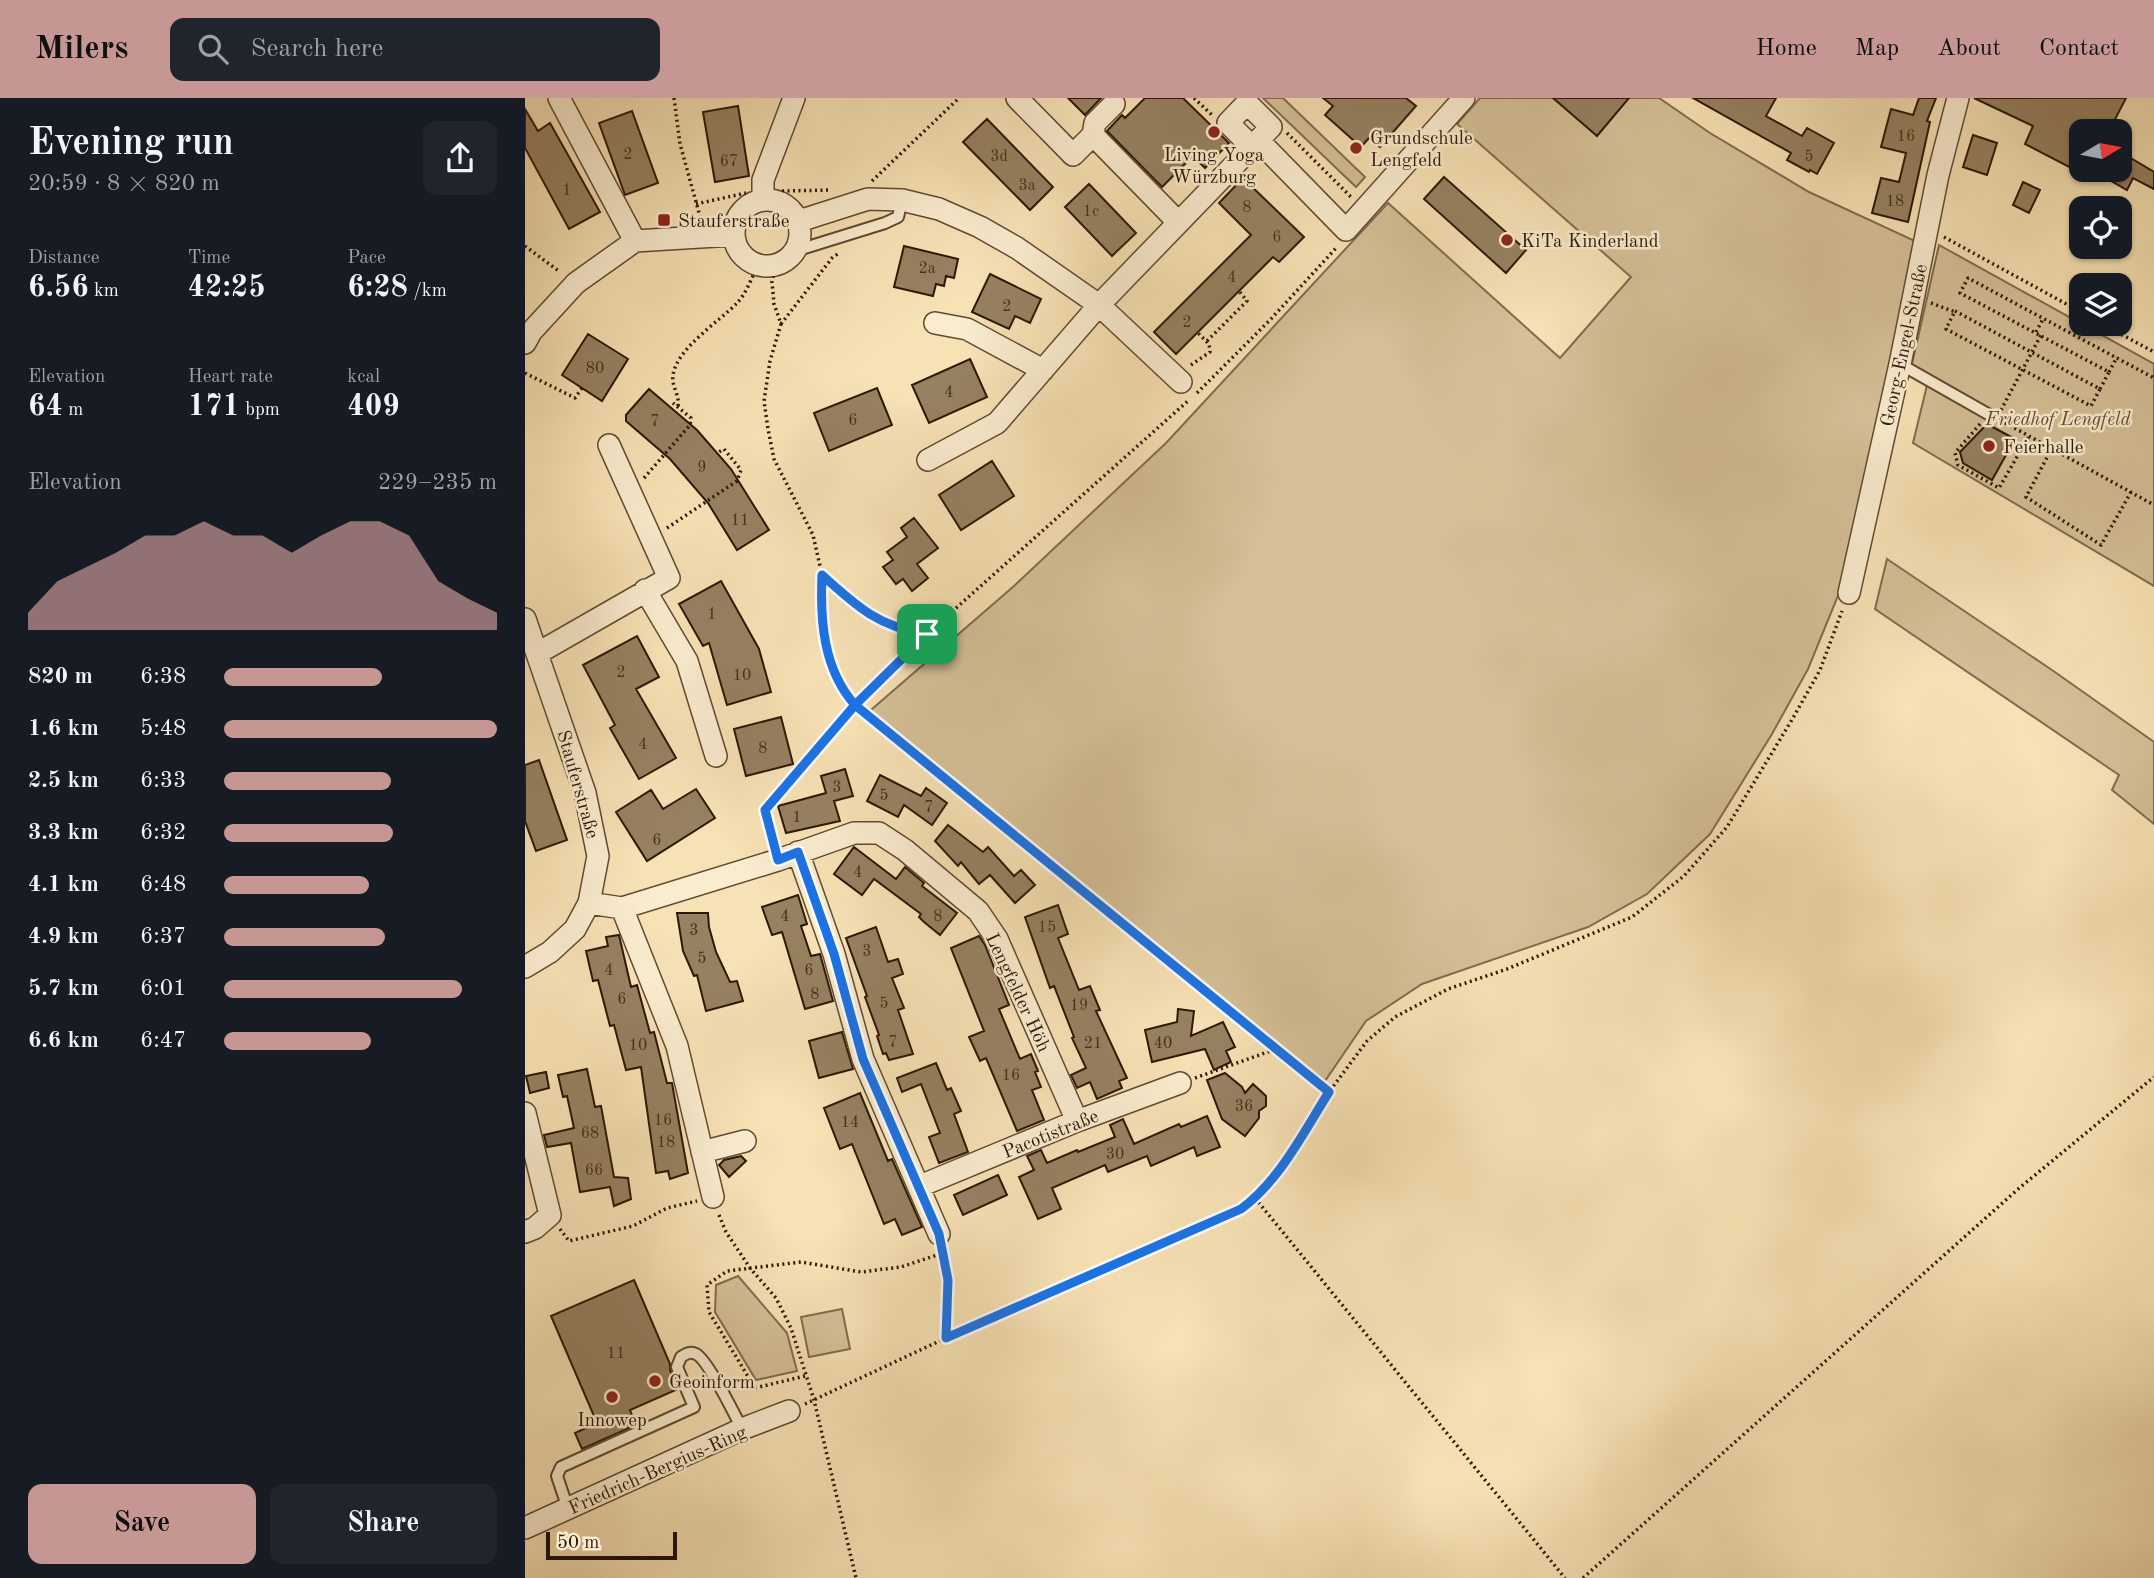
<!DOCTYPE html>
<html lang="en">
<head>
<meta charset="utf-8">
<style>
	:root { --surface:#171b24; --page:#20242c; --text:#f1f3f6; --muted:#9ea1a6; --accent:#c59692 }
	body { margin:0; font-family:"Old Standard TT",serif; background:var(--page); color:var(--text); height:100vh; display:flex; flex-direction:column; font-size:26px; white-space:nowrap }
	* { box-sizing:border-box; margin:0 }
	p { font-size:23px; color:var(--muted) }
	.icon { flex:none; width:38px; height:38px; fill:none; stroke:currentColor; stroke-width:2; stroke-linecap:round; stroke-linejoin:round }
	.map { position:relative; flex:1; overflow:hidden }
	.details { display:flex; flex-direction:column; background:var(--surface); width:525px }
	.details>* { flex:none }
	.needle { width:46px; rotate:80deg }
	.fabs { position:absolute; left:1544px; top:21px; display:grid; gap:14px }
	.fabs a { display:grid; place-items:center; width:63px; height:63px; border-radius:14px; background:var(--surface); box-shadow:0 2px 5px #0004; font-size:35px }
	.scale { position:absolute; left:21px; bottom:18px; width:131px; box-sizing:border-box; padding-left:7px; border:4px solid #2d1806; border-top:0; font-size:19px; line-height:24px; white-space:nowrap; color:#2d1806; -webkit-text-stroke:5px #faeccf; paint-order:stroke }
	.pin { position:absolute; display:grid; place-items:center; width:60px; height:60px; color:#fff; margin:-30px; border-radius:14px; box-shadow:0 4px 10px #0006 }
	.round { display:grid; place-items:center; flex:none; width:74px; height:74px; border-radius:14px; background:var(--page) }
	.overview { display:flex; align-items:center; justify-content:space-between; height:119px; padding:0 28px }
	h1 { font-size:38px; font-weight:700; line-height:52px }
	.stats { display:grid; grid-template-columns:repeat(3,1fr); gap:10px; height:119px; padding:7px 28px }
	.stats div { display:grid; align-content:center }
	.stats b { font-size:30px; font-weight:700 }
	.stats small { font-size:19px; font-weight:400 }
	.stats p { font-size:19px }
	.chart { height:196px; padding:14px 28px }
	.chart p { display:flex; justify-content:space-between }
	.chart svg { width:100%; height:126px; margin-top:7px; fill:var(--accent); opacity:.7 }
	.button { display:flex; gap:14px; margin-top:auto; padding:14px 28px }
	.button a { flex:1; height:80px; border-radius:14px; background:var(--accent); color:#111; font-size:28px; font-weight:700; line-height:80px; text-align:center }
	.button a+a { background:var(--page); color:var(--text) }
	ul { padding:0 28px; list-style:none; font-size:23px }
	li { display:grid; grid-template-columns:112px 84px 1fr; align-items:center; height:52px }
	li i { height:18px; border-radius:9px; background:var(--accent) }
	header { display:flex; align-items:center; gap:42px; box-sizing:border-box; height:98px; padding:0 35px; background:var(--accent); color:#111 }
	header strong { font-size:33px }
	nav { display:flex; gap:38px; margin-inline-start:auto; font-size:24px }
	.search { width:490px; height:63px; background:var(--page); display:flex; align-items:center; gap:18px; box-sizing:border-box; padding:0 24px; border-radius:14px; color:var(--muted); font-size:26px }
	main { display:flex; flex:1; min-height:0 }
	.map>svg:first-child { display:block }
	.green { fill:#d5c097; stroke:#816c4e; stroke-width:2 }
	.building { fill:#968161; stroke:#2d1806; stroke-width:2 }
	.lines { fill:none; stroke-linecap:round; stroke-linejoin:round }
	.lane-casing { stroke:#604a32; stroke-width:14 }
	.street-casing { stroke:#604a32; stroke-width:24 }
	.path { stroke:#2d1806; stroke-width:3.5; stroke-dasharray:2 3.5; stroke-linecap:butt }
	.lane { stroke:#faeccf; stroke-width:10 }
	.street { stroke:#faeccf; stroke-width:21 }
	.route-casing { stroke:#fff; stroke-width:14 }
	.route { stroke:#1a73e8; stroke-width:9 }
	.poi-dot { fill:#8f2418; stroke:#faeccf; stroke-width:2.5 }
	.labels { text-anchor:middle; stroke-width:5; stroke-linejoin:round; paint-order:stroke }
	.number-label { font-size:16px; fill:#47321d }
	.poi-label { font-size:19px; fill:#2d1806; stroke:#faeccf; text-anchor:start }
	.street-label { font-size:19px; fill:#2d1806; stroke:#faeccf }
	.park-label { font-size:19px; font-style:italic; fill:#5f4a32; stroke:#faeccf }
</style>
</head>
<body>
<header>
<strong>Milers</strong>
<div class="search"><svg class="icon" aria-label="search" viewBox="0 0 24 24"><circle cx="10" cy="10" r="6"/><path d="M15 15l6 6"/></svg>Search here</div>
<nav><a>Home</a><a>Map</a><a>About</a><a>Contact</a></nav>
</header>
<main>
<section class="details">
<div class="overview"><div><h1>Evening run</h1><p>20:59 · 8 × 820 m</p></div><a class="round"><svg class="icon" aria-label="share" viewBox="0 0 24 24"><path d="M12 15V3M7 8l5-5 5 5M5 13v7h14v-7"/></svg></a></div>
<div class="stats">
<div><p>Distance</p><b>6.56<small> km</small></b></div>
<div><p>Time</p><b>42:25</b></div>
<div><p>Pace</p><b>6:28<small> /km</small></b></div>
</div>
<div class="stats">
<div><p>Elevation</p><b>64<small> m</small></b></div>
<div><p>Heart rate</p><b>171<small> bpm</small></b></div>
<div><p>kcal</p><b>409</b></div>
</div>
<div class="chart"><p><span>Elevation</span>229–235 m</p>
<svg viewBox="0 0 160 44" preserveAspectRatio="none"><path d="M0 44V38L10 27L20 22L30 17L40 11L50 11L60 6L70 11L80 11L90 17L100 11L110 6L120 6L130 11L140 27L150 33L160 38V44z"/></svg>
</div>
<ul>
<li><b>820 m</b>6:38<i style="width:58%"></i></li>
<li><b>1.6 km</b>5:48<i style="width:100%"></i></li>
<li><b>2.5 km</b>6:33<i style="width:61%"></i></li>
<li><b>3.3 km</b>6:32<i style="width:62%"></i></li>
<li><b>4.1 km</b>6:48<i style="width:53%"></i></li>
<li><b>4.9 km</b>6:37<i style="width:59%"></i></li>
<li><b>5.7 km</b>6:01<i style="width:87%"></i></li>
<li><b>6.6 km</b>6:47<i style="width:54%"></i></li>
</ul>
<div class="button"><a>Save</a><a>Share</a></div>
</section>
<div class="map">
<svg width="1629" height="1480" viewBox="0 0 1629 1480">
	<rect width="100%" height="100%" fill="#f7e2b5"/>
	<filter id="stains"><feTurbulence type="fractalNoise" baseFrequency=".00286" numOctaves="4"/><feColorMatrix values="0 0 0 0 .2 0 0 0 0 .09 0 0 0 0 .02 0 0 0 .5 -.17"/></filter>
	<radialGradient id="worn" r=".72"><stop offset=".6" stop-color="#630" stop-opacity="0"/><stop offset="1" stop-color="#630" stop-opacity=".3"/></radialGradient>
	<path class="green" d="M738,0h20l82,79 -9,10z
		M955,0h179l51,35 99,59 106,49 -5,32 -68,313 -34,83 -36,65 -62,100 -63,60 -59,33 -166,57 -56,37 -41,60 -461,-365 150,-130 152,-143 222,-240 172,155 71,-81 -174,-153z
		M1414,147l215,119v222l-241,-143 16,-66 -17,-13z
		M1362,461l165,111 102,72v82l-42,-34 7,-15 -244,-166z
		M213,1178l49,57 10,38 -41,9 -41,-68 1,-27z
		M317,1211l8,40 -41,8 -8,-40z"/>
	<path class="building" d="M543,0h33l-16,17z
		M620,0h38l46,45 -24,25 -12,-12 -31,31 -55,-56 15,-16 3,3z
		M798,0h83l10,8 -36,41 -11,-9 -8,9 -36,-32 8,-9z
		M1028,0h76l-32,38z
		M1168,0h83l-10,18 36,20 5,-8 27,15 -17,31 -7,-4 -1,2 -22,-12 4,-7z
		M1394,0h17l-9,23 3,1 -22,100 -36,-9 9,-35 18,4 7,-29 -25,-6 10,-38 22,6z
		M1449,0h152l-17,33h-28v42l-56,-29 8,-18z
		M213,8l11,70 -34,6 -12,-70z
		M0,11l13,22 12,-8 50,89 -31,17 -44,-81z
		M107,13l26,72 -33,12 -26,-72z
		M462,21l66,68 -23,23 -67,-68z
		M1448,37l24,8 -10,32 -24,-8z
		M1594,53l35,21v17l-21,-11 -6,12 -35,-20h27z
		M919,79l82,73 -20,23 -82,-74z
		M718,80l61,59 -25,25 -6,-5 -97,97 -22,-22 97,-97 -32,-32z
		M1498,84l17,8 -11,23 -16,-8z
		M564,86l47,49 -24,23 -47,-49z
		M379,148l54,13 -4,19 -8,-2 -2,10 -8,-2 -3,12 -39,-9z
		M465,176l51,25 -11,24 -15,-7 -6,13 -37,-17z
		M63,236l40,25 -26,42 -40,-26z
		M445,261l17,38 -58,26 -17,-38z
		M352,290l15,37 -63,26 -15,-38z
		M124,291l48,41 34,39 38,61 -32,20 -29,-47 -38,-44 -44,-38v-6z
		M1462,326l28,15 -23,41 -29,-17 -3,-11z
		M467,363l22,35 -53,34 -22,-35z
		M389,420l24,30 -21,16 11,14 -16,13 -9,-12 -7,5 -13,-17 10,-7 -6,-8 20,-15 -6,-9z
		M196,483l38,68 12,43 -44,13 -18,-62 -6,3 -24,-42z
		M112,538l22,41 -23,12 40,69 -37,21 -29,-51 5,-3 -32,-60z
		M256,619l12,47 -47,12 -12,-47z
		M14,662l28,80 -31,11 -11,-30v-56z
		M320,671l8,27 -19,5 6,20 -54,12 -8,-27 48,-13 -5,-17z
		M355,677l41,21 5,-8 21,15 -15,22 -28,-20 -6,12 -31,-16z
		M171,691l19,29 -68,43 -31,-49 35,-22 12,19z
		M423,727l35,27 5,-5 26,29 7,-6 14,15 -20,18 -25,-28 -11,9 -18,-22 -3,4 -23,-25z
		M329,749l42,32 9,-12 19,16 -2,3 35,27 -17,22 -16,-13 -5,-5 2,-3 -47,-35 -12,16 -28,-21z
		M273,797l9,29 -6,2 10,30 9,-2 13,47 -28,8 -23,-77 -10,3 -10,-28z
		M533,807l10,29 -10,4 21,52 11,-4 10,24 -4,1 31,67 -8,3 3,7 -25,11 -7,-17 -13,6 -6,-13 15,-7 -14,-30 2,-1 -20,-51 -4,2 -25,-71z
		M152,815h31l1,14 7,25 14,30 7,-1 6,20 -37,10 -9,-36 -3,1 -11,-25z
		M351,829l12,35 10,-3 5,15 -11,4 12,30 -6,2 15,44 -24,6 -3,-7 -3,1 -6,-18 2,-1 -14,-38 2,-1 -21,-58z
		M94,837l12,52 6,-2 13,48 4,-1 13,51h5l16,90 -18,6 -2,-8 -12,2 -15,-106 -15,3 -12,-45 -4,1 -12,-46 -5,1 -7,-30 22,-5 -2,-9z
		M454,838l6,9 24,60 -10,4 21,50 11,-5 7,17 -3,1 6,15 -9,3 12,30 -27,11 -31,-73 -6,3 -11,-24 15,-6 -33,-83z
		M653,911l16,2 -3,25 32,-14 12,25 -9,4 5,11 -17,8 -9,-21 -53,13 -7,-32 32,-8z
		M317,934l11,37 -34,9 -10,-37z
		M411,965l11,27 4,-2 10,23 -7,3 14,38 -29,11 -10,-26 11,-4 -19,-49 -19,8 -5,-14z
		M62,971l8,38 6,-1 13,71 14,1 3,21 -17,7 -4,-19 -30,5 -9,-49 -24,4 -3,-12 30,-7 -7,-32 -4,1 -5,-22z
		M21,974l3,16 -19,5 -4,-17z
		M700,975l17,14 3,6 8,-9 13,12v10l-7,5v7l-14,18 -23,-17 -15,-39z
		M335,995l28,68 4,-2 30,68 -20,8 -7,-16 -11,5 -32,-80 -12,5 -16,-41z
		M682,1018l13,31 -23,9 -3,-9 -43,19 -4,-10 -39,16 -3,-7 -53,23 9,21 -23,10 -19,-42 15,-7 -7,-14 14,-6 6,13 30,-13 1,2 37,-15 -5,-12 13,-6 11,25 45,-20 2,3z
		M216,1058l5,5 -17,16 -10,-12 5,-5z
		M473,1077l9,20 -44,20 -9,-20z
		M109,1182l36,84v6l8,19 -48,21 6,15 -54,24 -7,-16 22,-10 -46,-107z"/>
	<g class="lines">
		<defs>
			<path id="lane" d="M270,153l90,-28 13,-6 4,-17
				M1375,266l88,50
				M43,1411l-11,-33 4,-9 133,-60 -17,-40 4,-10c5,-3 9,-6 15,-3 11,5 39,61 46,75"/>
			<path id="street" d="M34,0l76,143
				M492,0l56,57 20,-20 85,87
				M568,37l2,-12 19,-19
				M733,42l88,90 118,-132
				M238,101v-19l31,-82
				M209 135a33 33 0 1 1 66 0a33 33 0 1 1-66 0Z
				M274,123l69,-22 34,1 37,9 41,18 37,21 82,57 82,77
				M410,225l32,6 76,41
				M0,245l6,-11 45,-49 59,-42 98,-6
				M403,362l69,-37 102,-118 172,-178 -24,-24 -19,20 24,24
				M120,492l42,71 29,95
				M1324,495l51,-229 38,-189 20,-77
				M0,521l60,174 13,63 -9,47 -14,26 -25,23 -25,15
				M13,555l131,-75 -60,-133
				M273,754l36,102 29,105 76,175
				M64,805l33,5 156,-48 76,-27h25l26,17 73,61 19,28 80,182
				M97,810l55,138 36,151
				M0,1015l25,102 -15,13 -10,4
				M177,1054l43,-11
				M395,1088l157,-65 103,-38
				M0,1430l217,-99 47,-18"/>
		</defs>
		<use href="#lane" class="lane-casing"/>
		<use href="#street" class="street-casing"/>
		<path class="path" d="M149,0l6,46 21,76
			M669,0l19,18
			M762,35l64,64
			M347,83l87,-83
			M257,93l48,-1
			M171,106l50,-11
			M1419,139l137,75
			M0,148l35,26
			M251,167l-4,17 2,22 7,20 -11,37 -6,40 4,28 6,30 39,76 9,40 -2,42 12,50 14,28 9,10 474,387
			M1406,205l24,9
			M1430,213l145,78 -9,17 -145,-77z
			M256,226l51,-66 7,-5
			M1577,226l52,28
			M1511,234l7,-13
			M682,243l40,-40 -8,-10
			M666,267l19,-13 -1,-8 -12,-12
			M1584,274l8,-15
			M0,275l50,25 7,-10
			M1575,291l9,-17 -149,-79 8,-15 186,100
			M672,295l73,-73 67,-73
			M153,308c2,-11 -7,-20 -5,-31 4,-27 47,-54 64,-72 9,-9 15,-26 21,-38
			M1476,312l40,-75
			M1475,322l154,85
			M1455,326l-25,29 3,12 41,23 30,-52
			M1527,350l-26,49 75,48 30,-53
			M119,380l46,-53 1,-7 -18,-15
			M142,430l70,-47 4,-11 -17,-21 -7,4
			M297,477c35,32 56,52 105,59
			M249,746l-9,-34 90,-105 72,-71 262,-234
			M670,980l81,-29
			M730,1100l310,380
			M194,1117l7,17 24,36 26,30 15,30 23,72 42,178
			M35,1131l9,12 64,-15 34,-18 30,-7
			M417,1156l6,26 -2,58
			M280,1278l-50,12 -46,-76 -2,-27 20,-14 74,-9 60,10 40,-5 39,-13
			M280,1306l141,-66 295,-129 14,-11 17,-18 57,-88 38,-51 28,-24 53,-28 59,-20 125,-52 52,-41 43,-49 66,-109 27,-48 22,-59
			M1058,1480l434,-388 137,-113"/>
		<use href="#lane" class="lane"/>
		<use href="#street" class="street"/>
	</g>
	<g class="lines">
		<defs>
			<path id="route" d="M402,536l-72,71 -90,105 13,50 20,-8 36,102 29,105 76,175 9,46 -2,58 295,-129c39,-29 62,-76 88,-117l-474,-387c-32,-36 -35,-85 -33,-130 34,31 58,53 105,59"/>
		</defs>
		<use href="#route" class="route-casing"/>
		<use href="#route" class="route"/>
	</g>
	<g class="poi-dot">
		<circle cx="689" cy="34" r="7"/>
		<circle cx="831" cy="50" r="7"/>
		<rect x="132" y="115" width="14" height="14" rx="3.5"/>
		<circle cx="982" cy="142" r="7"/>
		<circle cx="1464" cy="348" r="7"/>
		<circle cx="130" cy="1283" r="7"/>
		<circle cx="87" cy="1299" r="7"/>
	</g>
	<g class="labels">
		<g class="number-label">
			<text x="1381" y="43">16</text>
			<text x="103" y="61">2</text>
			<text x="474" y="63">3d</text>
			<text x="1284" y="63">5</text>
			<text x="204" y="68">67</text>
			<text x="502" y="92">3a</text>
			<text x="42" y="97">1</text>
			<text x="1370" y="108">18</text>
			<text x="722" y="114">8</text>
			<text x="566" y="118">1c</text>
			<text x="752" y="144">6</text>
			<text x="402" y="175">2a</text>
			<text x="707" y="184">4</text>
			<text x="482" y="213">2</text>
			<text x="662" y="229">2</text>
			<text x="70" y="275">80</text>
			<text x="424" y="299">4</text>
			<text x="328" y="327">6</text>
			<text x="130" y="328">7</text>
			<text x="177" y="374">9</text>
			<text x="215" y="427">11</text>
			<text x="187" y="521">1</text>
			<text x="96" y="579">2</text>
			<text x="217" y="582">10</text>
			<text x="118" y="651">4</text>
			<text x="238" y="655">8</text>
			<text x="312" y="694">3</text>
			<text x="359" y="702">5</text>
			<text x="404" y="714">7</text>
			<text x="272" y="724">1</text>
			<text x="132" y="747">6</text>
			<text x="333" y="779">4</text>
			<text x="260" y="823">4</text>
			<text x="413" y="823">8</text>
			<text x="522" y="834">15</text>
			<text x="169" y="837">3</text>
			<text x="342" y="858">3</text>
			<text x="177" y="865">5</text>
			<text x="84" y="877">4</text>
			<text x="284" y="877">6</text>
			<text x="290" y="901">8</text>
			<text x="97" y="906">6</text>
			<text x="359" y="910">5</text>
			<text x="554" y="912">19</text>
			<text x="368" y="949">7</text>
			<text x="568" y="950">21</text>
			<text x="638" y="950">40</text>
			<text x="113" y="952">10</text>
			<text x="486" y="982">16</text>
			<text x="719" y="1013">36</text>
			<text x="138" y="1027">16</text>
			<text x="325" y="1029">14</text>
			<text x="65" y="1040">68</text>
			<text x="141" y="1049">18</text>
			<text x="590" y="1061">30</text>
			<text x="69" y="1077">66</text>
			<text x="91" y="1260">11</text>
		</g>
		<g class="poi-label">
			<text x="845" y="46">Grundschule<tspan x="845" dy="22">Lengfeld</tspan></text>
			<text x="689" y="63" text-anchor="middle">Living Yoga<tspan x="689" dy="22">Würzburg</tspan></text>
			<text x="153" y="129">Stauferstraße</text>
			<text x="996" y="149">KiTa Kinderland</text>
			<text x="1478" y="355">Feierhalle</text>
			<text x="144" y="1290">Geoinform</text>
			<text x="87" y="1328" text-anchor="middle">Innowep</text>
		</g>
		<g class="street-label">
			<text transform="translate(1378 247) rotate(-78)" y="7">Georg-Engel-Straße</text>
			<text transform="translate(54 686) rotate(74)" y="7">Stauferstraße</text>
			<text transform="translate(494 894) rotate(65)" y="7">Lengfelder Höh</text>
			<text transform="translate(525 1035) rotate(-22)" y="7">Pacotistraße</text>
			<text transform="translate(132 1371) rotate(-24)" y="7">Friedrich-Bergius-Ring</text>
		</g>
		<g class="park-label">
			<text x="1533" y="327">Friedhof Lengfeld</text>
		</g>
	</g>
	<rect width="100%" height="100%" filter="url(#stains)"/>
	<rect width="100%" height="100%" fill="url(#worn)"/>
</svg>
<div class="fabs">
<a><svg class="needle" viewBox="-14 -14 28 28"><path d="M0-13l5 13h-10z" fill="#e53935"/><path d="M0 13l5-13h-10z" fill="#9ea1a6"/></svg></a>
<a><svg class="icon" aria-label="locate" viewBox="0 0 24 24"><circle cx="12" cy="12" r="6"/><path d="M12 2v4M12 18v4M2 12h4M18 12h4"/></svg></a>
<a><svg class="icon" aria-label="layers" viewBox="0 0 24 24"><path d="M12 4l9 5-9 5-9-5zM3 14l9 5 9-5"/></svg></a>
</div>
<div class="scale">50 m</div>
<div class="pin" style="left:402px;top:536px;background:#1e9e55"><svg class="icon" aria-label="arrive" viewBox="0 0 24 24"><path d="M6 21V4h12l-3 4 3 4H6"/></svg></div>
</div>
</main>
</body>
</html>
